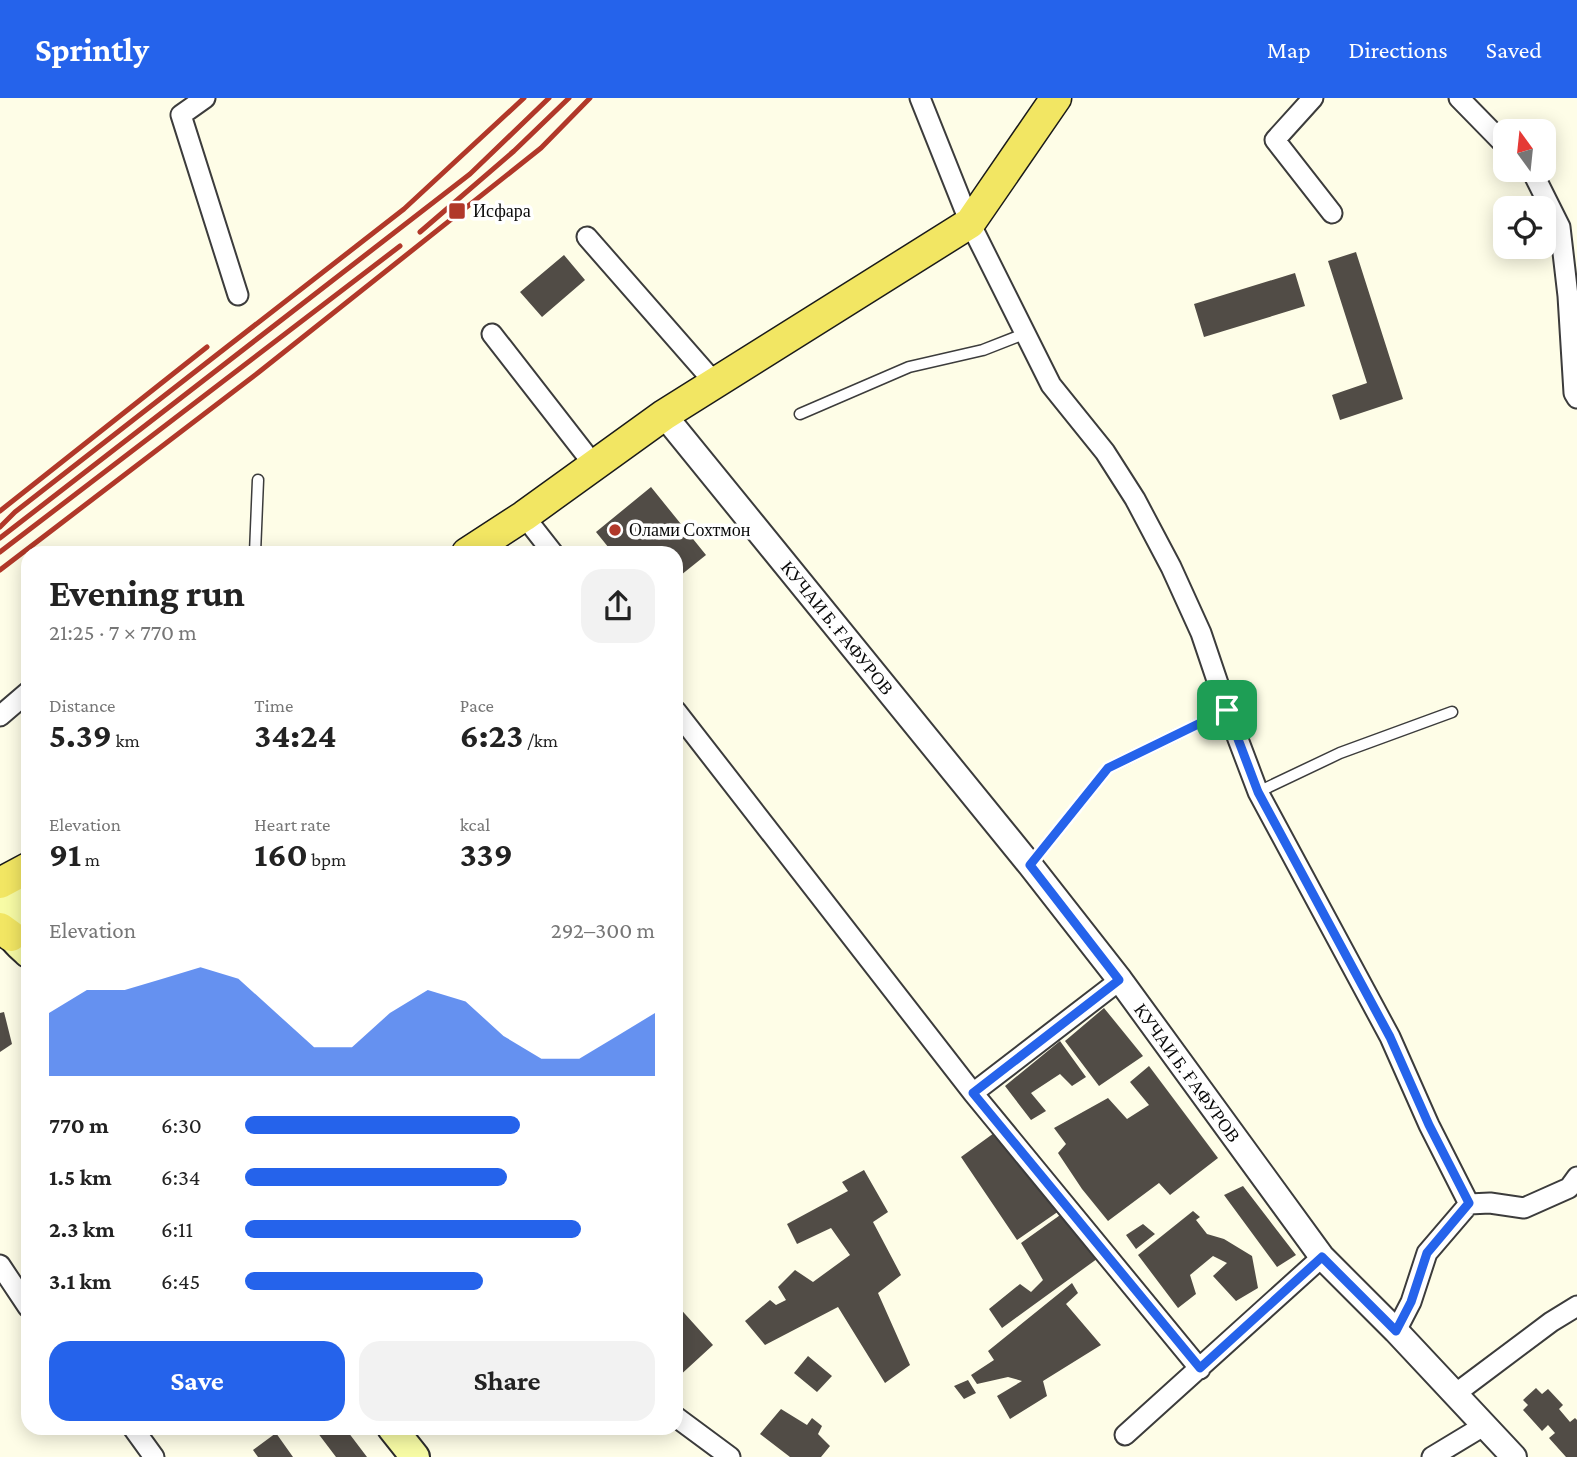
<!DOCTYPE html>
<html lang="en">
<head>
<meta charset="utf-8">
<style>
	:root { --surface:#fff; --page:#f2f2f2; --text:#222; --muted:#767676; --accent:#2563eb }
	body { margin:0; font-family:"Crimson Pro",serif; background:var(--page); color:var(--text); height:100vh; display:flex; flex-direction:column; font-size:26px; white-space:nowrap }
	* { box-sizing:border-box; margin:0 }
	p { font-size:23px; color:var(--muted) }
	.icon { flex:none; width:38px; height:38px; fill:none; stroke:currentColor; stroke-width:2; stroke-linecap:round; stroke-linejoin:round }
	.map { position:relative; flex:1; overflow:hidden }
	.details { position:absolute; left:21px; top:448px; width:662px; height:889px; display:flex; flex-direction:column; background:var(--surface); border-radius:21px; box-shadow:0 4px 18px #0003 }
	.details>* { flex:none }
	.needle { width:46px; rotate:345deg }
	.buttons { position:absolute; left:1493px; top:21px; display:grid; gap:14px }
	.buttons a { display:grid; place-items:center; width:63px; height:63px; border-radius:14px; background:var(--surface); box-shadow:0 4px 18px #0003; font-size:35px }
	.pin { position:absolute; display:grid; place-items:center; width:60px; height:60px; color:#fff; margin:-30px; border-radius:14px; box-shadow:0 4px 10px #0006 }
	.round { display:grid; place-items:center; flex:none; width:74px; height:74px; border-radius:21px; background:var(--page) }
	.summary { display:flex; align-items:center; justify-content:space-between; height:119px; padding:0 28px }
	h1 { font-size:38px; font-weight:700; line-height:52px }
	.metrics { display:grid; grid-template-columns:repeat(3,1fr); gap:10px; height:119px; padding:7px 28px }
	.metrics div { display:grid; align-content:center }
	.metrics b { font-size:35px; font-weight:700 }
	.metrics small { font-size:19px; font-weight:400 }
	.metrics p { font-size:19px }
	.chart { height:196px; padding:14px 28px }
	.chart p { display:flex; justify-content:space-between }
	.chart svg { width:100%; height:126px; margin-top:7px; fill:var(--accent); opacity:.7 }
	.cta { display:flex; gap:14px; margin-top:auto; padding:14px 28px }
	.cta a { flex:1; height:80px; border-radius:21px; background:var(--accent); color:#fff; font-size:28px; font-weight:700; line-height:80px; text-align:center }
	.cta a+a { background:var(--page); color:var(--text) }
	ul { padding:0 28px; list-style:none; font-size:23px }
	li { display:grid; grid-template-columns:112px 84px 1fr; align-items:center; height:52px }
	li i { height:18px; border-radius:9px; background:var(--accent) }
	header { display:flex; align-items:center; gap:42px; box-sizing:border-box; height:98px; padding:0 35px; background:var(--accent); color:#fff }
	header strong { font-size:33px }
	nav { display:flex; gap:38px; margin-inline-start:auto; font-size:24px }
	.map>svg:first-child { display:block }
	.building { fill:#514c46 }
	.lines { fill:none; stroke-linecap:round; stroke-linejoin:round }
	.service-casing { stroke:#3c3c3c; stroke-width:13 }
	.minor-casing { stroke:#3c3c3c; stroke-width:23 }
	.tertiary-casing { stroke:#3c3c3c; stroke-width:28 }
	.secondary-casing { stroke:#2b2b2b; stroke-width:32 }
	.primary-casing { stroke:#1a1a1a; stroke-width:33 }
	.service { stroke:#fff; stroke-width:10 }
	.minor { stroke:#fff; stroke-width:19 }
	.tertiary { stroke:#fff; stroke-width:24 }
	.secondary { stroke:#f7fba5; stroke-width:28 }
	.primary { stroke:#f2e663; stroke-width:30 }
	.rail { stroke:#b13829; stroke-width:5 }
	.route-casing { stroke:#fff; stroke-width:14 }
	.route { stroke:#2563eb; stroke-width:9 }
	.poi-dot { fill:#b13829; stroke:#fff; stroke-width:2.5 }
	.labels { text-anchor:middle; stroke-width:7; stroke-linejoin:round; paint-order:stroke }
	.poi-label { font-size:18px; fill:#090909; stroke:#fff; text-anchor:start }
	.street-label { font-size:18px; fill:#090909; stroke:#fff }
</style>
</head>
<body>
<header>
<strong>Sprintly</strong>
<nav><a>Map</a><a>Directions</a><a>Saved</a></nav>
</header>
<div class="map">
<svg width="1577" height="1359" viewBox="0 0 1577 1359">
	<rect width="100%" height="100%" fill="#fefde7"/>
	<path class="building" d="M1356,154l47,147 -63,21 -8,-25 35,-12 -39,-122z
		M564,157l21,25 -43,37 -22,-25z
		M1295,175l10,33 -101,31 -10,-33z
		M651,389l55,68 -30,24v-26h-29l-2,-2 -2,2h-30l-17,-21z
		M1104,910l39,48 -44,30 -34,-45z
		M4,914l8,32 -12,8v-39z
		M1060,943l26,36 -14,9 -12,-12 -29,19 15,18 -15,9 -26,-34z
		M1149,968l69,92 -48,37 -11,-12 -51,38 -26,-32 -24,-36 8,-9 -12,-16 54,-30 19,21 22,-14 -19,-23z
		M1001,1030l58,83 -42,29 -56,-83z
		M864,1072l24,42 -15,10 28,53 -23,18 32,72 -25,18 -47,-76 -73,38 -20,-24 25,-21 6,5 10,-5 -8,-13 17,-17 18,12 37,-27 -19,-27 -34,16 -10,-20 61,-33 -6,-9z
		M1243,1088l53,69 -19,12 -53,-72z
		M1193,1113l7,6 -4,3 11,14 17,5 28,17 6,32 -22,13 -23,-25 14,-13 -14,-7 -23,19 6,19 -18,14 -40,-53z
		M1063,1115l38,43 -99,72 -13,-19 31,-25 11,8 12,-12 -22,-37z
		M1143,1126l12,10 -19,15 -10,-14z
		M1072,1185l6,10 -12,11 35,41 -58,36 4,15 -37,23 -13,-23 25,-15 -14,-4 -31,7 -6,-9 23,-15 -6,-9z
		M676,1206l37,41 -37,34z
		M808,1258l24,20 -15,16 -23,-19z
		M968,1282l8,13 -12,6 -10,-13z
		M1536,1290l6,6 6,-5 15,16 -4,4 11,13 5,-4 2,2v37h-11l-17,-19 6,-5 -7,-8 -6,6 -19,-21 5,-5 -5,-5z
		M781,1311l26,16 5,-7 10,8 -4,8 12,12 -9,11h-31l-30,-23z
		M314,1330h31l22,29h-31z
		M276,1335l17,24h-35l-5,-7z"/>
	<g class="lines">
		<defs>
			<path id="service" d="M800,316l109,-47 74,-17 41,-16
				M255,455l3,-73
				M1258,694l82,-39 112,-41
				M1030,767l78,-97 119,-58"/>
			<path id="minor" d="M205,0l-24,17 57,180
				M920,0l50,125 81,162 54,67 30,47 36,68 30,66 26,77 31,82 132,245 39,88 40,79
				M1313,0l-38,42 57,73
				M1459,0l46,47
				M1529,72l5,5 26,52 8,69 6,97 3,5
				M587,139l127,145
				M492,236l102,131
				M524,418l29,37
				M676,613l297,382 227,276
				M0,618l28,-24
				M973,995l147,-113
				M0,1167l28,42
				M1396,1233l15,-29 16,-49 42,-49 21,-1 34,5 45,-20 8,-11
				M1455,1296l96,-72 26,-16
				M676,1319l54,40
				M133,1330l21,29
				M1125,1337l197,-178
				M1432,1359l53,-32"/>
			<path id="tertiary" d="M664,317l366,450 90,115 202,277 74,74 118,126"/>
			<path id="secondary" d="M28,781l-9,-5c-8,18 -18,43 -7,62 3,6 11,12 16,17
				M392,1330l23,29"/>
			<path id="primary" d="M467,455l57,-37 140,-101 306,-192 86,-125
				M0,785l28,-15
				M0,830l11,8"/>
		</defs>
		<use href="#service" class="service-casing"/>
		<use href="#minor" class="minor-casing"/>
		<use href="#tertiary" class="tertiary-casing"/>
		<use href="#secondary" class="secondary-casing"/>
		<use href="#primary" class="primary-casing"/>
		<use href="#service" class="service"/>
		<use href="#minor" class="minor"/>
		<use href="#tertiary" class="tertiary"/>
		<use href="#secondary" class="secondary"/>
		<use href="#primary" class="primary"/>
		<path class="rail" d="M420,134l94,-81 55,-53
			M0,413l207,-164
			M0,429l15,-15 389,-303 120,-111
			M0,440l470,-364 79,-76
			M0,454l400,-306
			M0,472l259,-198 282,-224 49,-50"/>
	</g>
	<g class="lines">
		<defs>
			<path id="route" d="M1227,612l31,82 132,245 39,88 40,78 -42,50 -16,49 -15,29 -74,-74 -122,111 -227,-275 146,-113 -89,-115 78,-97z"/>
		</defs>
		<use href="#route" class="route-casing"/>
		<use href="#route" class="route"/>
	</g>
	<g class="poi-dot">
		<rect x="448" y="104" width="18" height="18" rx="3.5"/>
		<circle cx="615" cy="432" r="7"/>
	</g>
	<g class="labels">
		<g class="poi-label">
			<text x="473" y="119">Исфара</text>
			<text x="629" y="438">Олами Сохтмон</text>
		</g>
		<g class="street-label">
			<text transform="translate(837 530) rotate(51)" y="6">КУЧАИ Б. ҒАФУРОВ</text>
			<text transform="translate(1187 975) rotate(54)" y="6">КУЧАИ Б. ҒАФУРОВ</text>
		</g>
	</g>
</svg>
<div class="buttons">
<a><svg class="needle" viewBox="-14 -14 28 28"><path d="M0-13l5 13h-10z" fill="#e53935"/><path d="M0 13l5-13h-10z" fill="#767676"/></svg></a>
<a><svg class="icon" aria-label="locate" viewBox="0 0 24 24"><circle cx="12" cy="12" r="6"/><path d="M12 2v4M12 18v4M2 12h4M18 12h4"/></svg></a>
</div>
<div class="pin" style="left:1227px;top:612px;background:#1e9e55"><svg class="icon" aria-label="arrive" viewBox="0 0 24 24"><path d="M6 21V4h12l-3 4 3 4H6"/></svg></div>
<section class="details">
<div class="summary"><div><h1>Evening run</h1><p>21:25 · 7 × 770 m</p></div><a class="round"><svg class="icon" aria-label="share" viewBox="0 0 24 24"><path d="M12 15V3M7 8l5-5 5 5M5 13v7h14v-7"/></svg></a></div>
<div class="metrics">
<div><p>Distance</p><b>5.39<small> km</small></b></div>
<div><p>Time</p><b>34:24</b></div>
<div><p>Pace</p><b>6:23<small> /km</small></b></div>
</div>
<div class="metrics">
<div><p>Elevation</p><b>91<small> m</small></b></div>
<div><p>Heart rate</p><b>160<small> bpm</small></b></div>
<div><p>kcal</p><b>339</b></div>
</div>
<div class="chart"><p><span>Elevation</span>292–300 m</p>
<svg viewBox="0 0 160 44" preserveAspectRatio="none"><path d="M0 44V22L10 14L20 14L30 10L40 6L50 10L60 22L70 34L80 34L90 22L100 14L110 18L120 30L130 38L140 38L150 30L160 22V44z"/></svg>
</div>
<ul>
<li><b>770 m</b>6:30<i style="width:67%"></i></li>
<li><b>1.5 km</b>6:34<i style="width:64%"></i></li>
<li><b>2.3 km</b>6:11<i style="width:82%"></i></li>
<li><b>3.1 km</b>6:45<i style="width:58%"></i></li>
</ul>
<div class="cta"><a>Save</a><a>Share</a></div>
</section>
</div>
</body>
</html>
